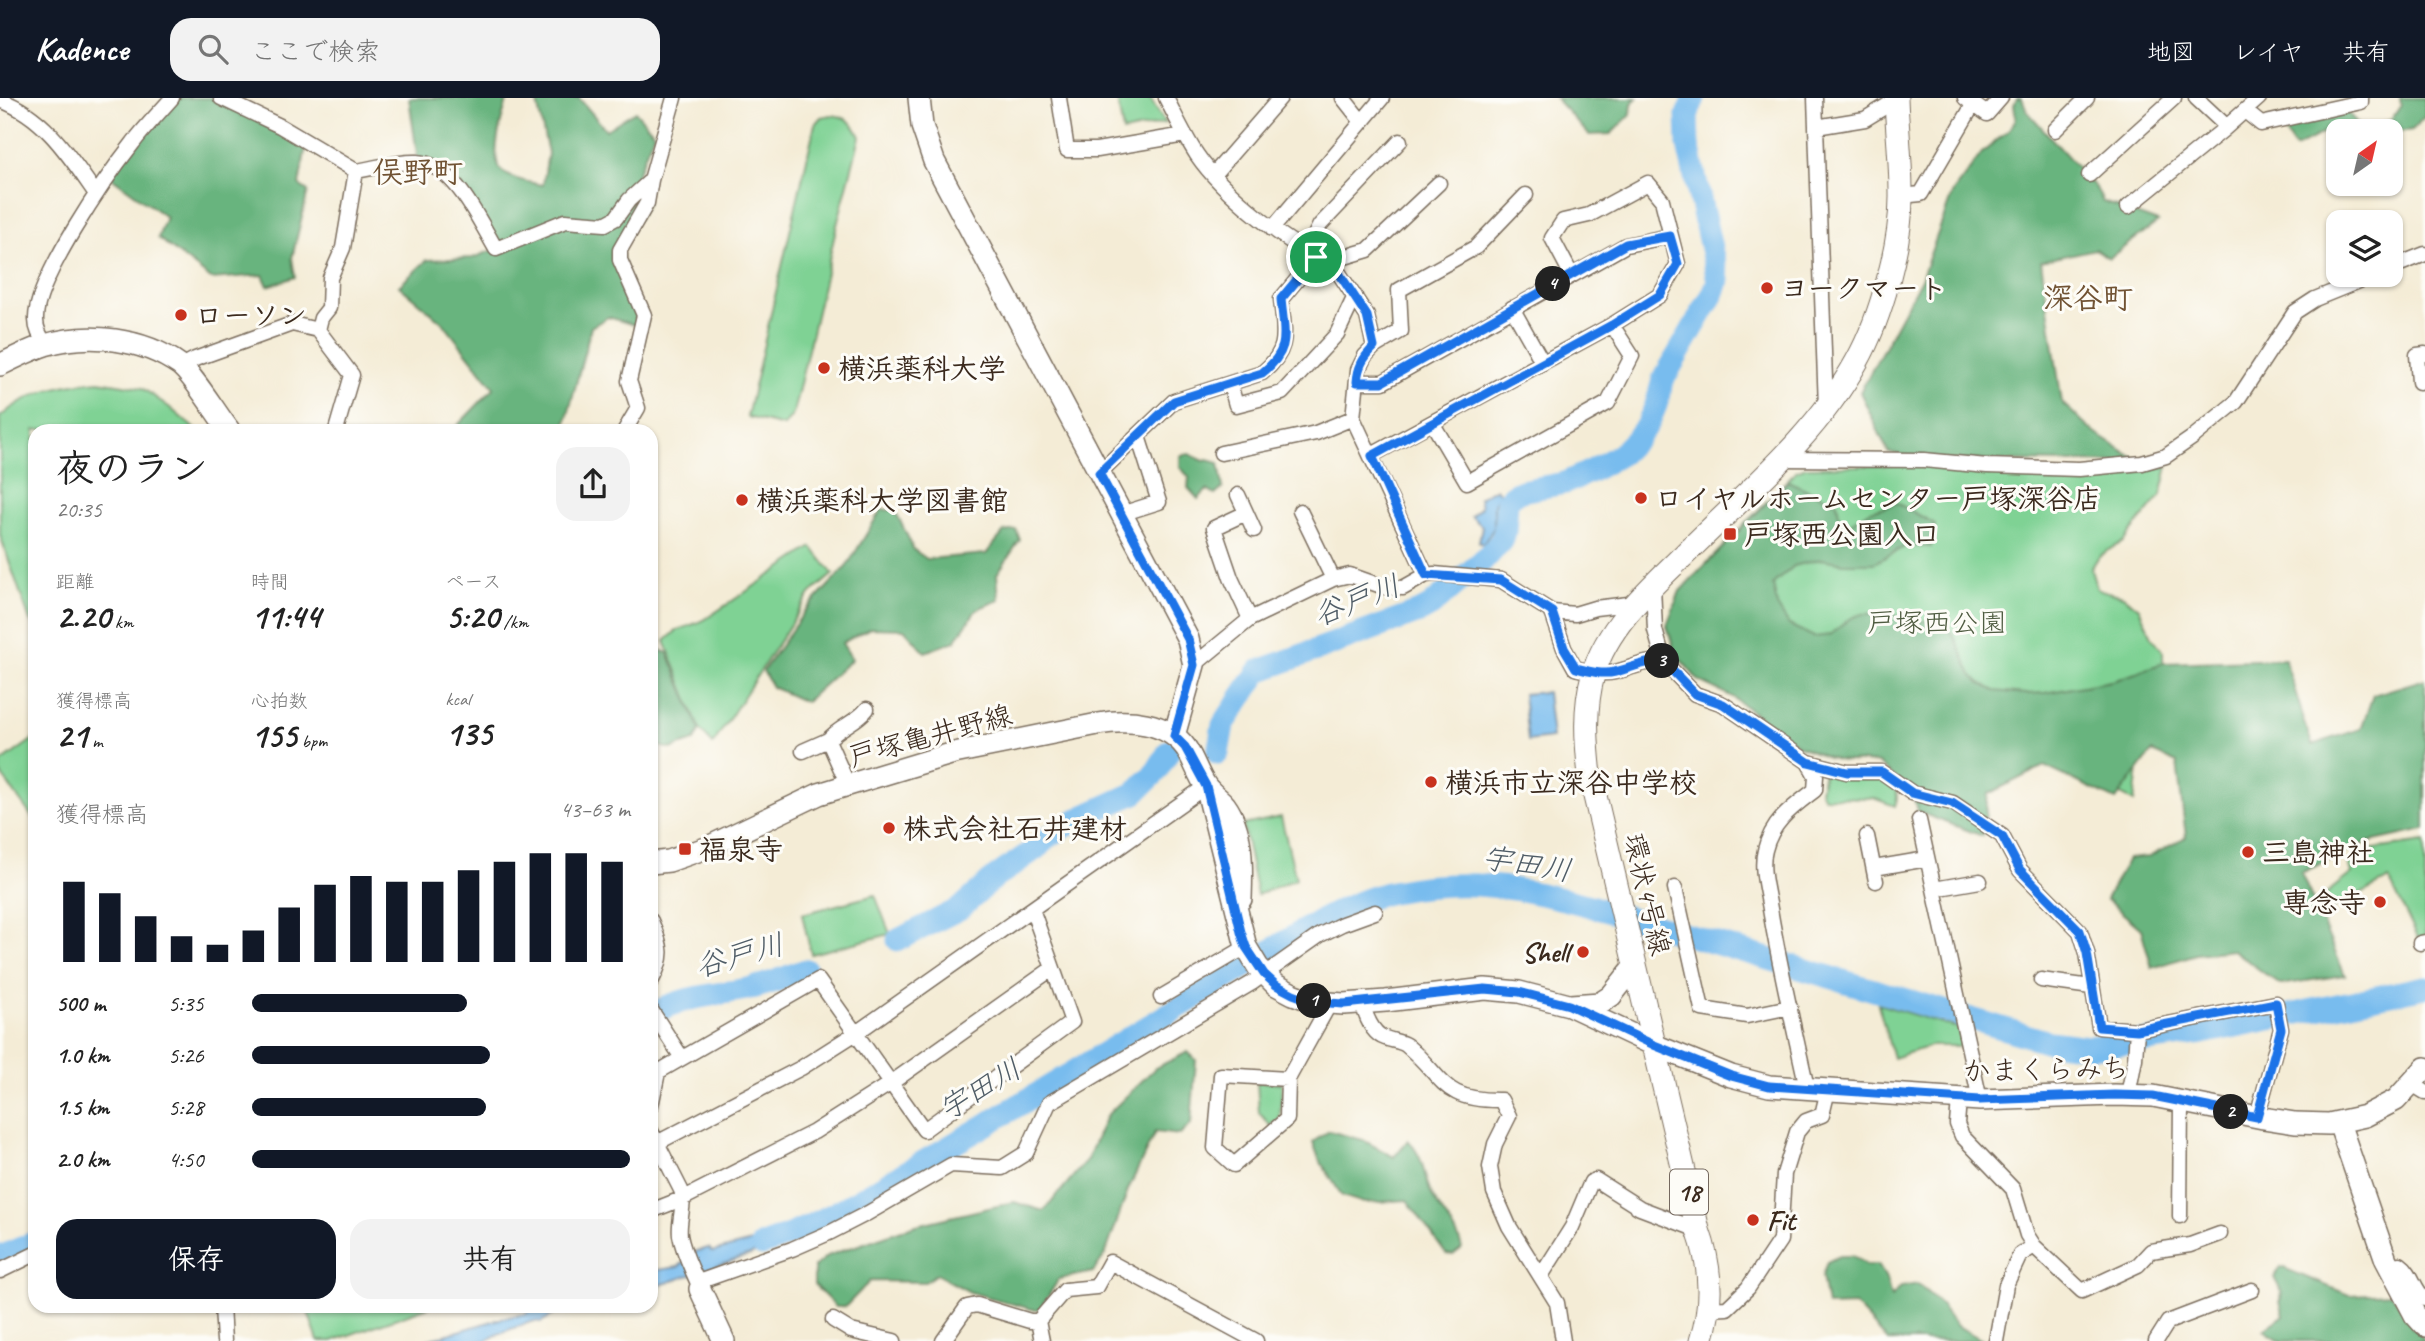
<!DOCTYPE html>
<html lang="ja">
<head>
<meta charset="utf-8">
<style>
	:root { --surface:#fff; --page:#f2f2f2; --text:#222; --muted:#767676; --accent:#111827 }
	body { margin:0; font-family:Caveat,"Klee One",sans-serif; background:var(--page); color:var(--text); height:100vh; display:flex; flex-direction:column; font-size:26px; white-space:nowrap }
	* { box-sizing:border-box; margin:0 }
	p { font-size:23px; color:var(--muted) }
	.icon { flex:none; width:38px; height:38px; fill:none; stroke:currentColor; stroke-width:2; stroke-linecap:round; stroke-linejoin:round }
	.map { position:relative; flex:1; overflow:hidden }
	.side { position:absolute; left:28px; top:326px; width:630px; height:889px; display:flex; flex-direction:column; background:var(--surface); border-radius:21px; box-shadow:0 2px 5px #0004 }
	.side>* { flex:none }
	.needle { width:46px; rotate:34deg }
	.controls { position:absolute; left:2326px; top:21px; display:grid; gap:14px }
	.controls a { display:grid; place-items:center; width:77px; height:77px; border-radius:14px; background:var(--surface); box-shadow:0 2px 5px #0004; font-size:35px }
	.pin { position:absolute; display:grid; place-items:center; width:60px; height:60px; color:#fff; margin:-30px; border:4px solid #fff; border-radius:50%; box-shadow:0 2px 7px #0007 }
	.km { position:absolute; width:35px; height:35px; margin:-18px; border-radius:50%; background:#222; color:#fff; font-size:19px; line-height:35px; text-align:center }
	.round { display:grid; place-items:center; flex:none; width:74px; height:74px; border-radius:21px; background:var(--page) }
	.overview { display:flex; align-items:center; justify-content:space-between; height:119px; padding:0 28px }
	h1 { font-size:38px; font-weight:700; line-height:52px }
	.metrics { display:grid; grid-template-columns:repeat(3,1fr); gap:10px; height:119px; padding:7px 28px }
	.metrics div { display:grid; align-content:center }
	.metrics b { font-size:35px; font-weight:700 }
	.metrics small { font-size:19px; font-weight:400 }
	.metrics p { font-size:19px }
	.chart { height:196px; padding:14px 28px }
	.chart p { display:flex; justify-content:space-between }
	.chart svg { width:100%; height:126px; margin-top:7px; stroke:var(--accent); stroke-width:6 }
	.action { display:flex; gap:14px; margin-top:auto; padding:14px 28px }
	.action a { flex:1; height:80px; border-radius:21px; background:var(--accent); color:#fff; font-size:28px; font-weight:700; line-height:80px; text-align:center }
	.action a+a { background:var(--page); color:var(--text) }
	ul { padding:0 28px; list-style:none; font-size:23px }
	li { display:grid; grid-template-columns:112px 84px 1fr; align-items:center; height:52px }
	li i { height:18px; border-radius:9px; background:var(--accent) }
	header { display:flex; align-items:center; gap:42px; box-sizing:border-box; height:98px; padding:0 35px; background:var(--accent); color:#fff }
	header strong { font-size:33px }
	nav { display:flex; gap:38px; margin-inline-start:auto; font-size:24px }
	.search { width:490px; height:63px; background:var(--page); display:flex; align-items:center; gap:18px; box-sizing:border-box; padding:0 24px; border-radius:21px; color:var(--muted); font-size:26px }
	.map>svg:first-child { display:block }
	.green { fill:#7fd294; stroke:#5d7e59; stroke-width:2 }
	.forest { fill:#67b47e; stroke:#516f4e; stroke-width:2 }
	.water { fill:#78bcee; stroke:#5a7386; stroke-width:2 }
	.lines { fill:none; stroke-linecap:round; stroke-linejoin:round }
	.river { stroke:#78bcee; stroke-width:23 }
	.street-casing { stroke:#7c6e5e; stroke-width:17 }
	.secondary-casing { stroke:#7c6e5e; stroke-width:24 }
	.primary-casing { stroke:#7c6e5e; stroke-width:25 }
	.street { stroke:#fff; stroke-width:14 }
	.secondary { stroke:#fff; stroke-width:21 }
	.primary { stroke:#fff; stroke-width:23 }
	.route-casing { stroke:#fff; stroke-width:14 }
	.route { stroke:#1a73e8; stroke-width:9 }
	.poi-dot { fill:#c8321e; stroke:#fdfcf7; stroke-width:2.5 }
	.labels { text-anchor:middle; stroke-width:6; stroke-linejoin:round; paint-order:stroke }
	.shield { fill:#fdfcf7; stroke:#75695f; stroke-width:2 }
	.shield-label { font-size:26px; font-weight:bold; fill:#3b2a1e }
	.poi-label { font-size:28px; font-weight:bold; fill:#3b2a1e; stroke:#fdfcf7; text-anchor:start }
	.park-label { font-size:28px; fill:#4f5c41; stroke:#fdfcf7 }
	.street-label { font-size:28px; fill:#3b2a1e; stroke:#fdfcf7 }
	.neighbourhood-label { font-size:30px; font-weight:bold; fill:#715334; stroke:#fdfcf7 }
	.water-label { font-size:30px; font-style:italic; fill:#505d67; stroke:#fdfcf7 }
</style>
</head>
<body>
<header>
<strong>Kadence</strong>
<div class="search"><svg class="icon" aria-label="search" viewBox="0 0 24 24"><circle cx="10" cy="10" r="6"/><path d="M15 15l6 6"/></svg>ここで検索</div>
<nav><a>地図</a><a>レイヤ</a><a>共有</a></nav>
</header>
<div class="map">
<svg width="2425" height="1243" viewBox="0 0 2425 1243">
	<rect width="100%" height="100%" fill="#fdfcf7"/>
	<filter id="ink" filterUnits="userSpaceOnUse"><feTurbulence type="fractalNoise" baseFrequency=".0143" numOctaves="2"/><feDisplacementMap in="SourceGraphic" scale="14" xChannelSelector="R" yChannelSelector="G"/><feConvolveMatrix kernelMatrix="1 2 1 2 8 2 1 2 1" color-interpolation-filters="sRGB"/></filter>
	<filter id="wash" filterUnits="userSpaceOnUse"><feTurbulence type="fractalNoise" baseFrequency=".00686" numOctaves="4" result="noise"/><feDisplacementMap in="SourceGraphic" scale="28" xChannelSelector="R" yChannelSelector="G"/><feGaussianBlur stdDeviation="1.57" result="paint"/><feColorMatrix in="noise" values="0 0 0 0 0 0 0 0 0 0 0 0 0 0 0 0 0 1.4 0 .05"/><feComposite in="paint" operator="in"/></filter>
	<g filter="url(#wash)">
		<rect width="100%" height="100%" fill="#f4ecd6"/>
		<path class="green" d="M1117,0h33l15,25 -42,9z
			M831,17c15,1 23,8 29,22l-23,88 -44,189 -9,12 -37,-9 68,-293 6,-7z
			M99,283l43,7 27,19 27,23h-161v197l-5,-6 -30,-86v-118c29,-26 62,-33 99,-36z
			M1907,367c86,6 176,20 261,1l-7,30 -38,46 -24,14 -8,13 6,20 26,7 16,12 13,29 11,14v12l-22,82 -7,57 -86,-45 -170,6 -42,-3 -37,-14 -68,-50 -32,-15 -24,-28 -8,-28 13,-34 116,-120 10,-4z
			M812,449l21,27 -23,20 -97,150 -13,-14 -35,-89 11,-10 28,-11z
			M35,640v83l-35,-48v-10z
			M1824,672c23,2 85,0 71,36l-22,-8 -49,-1 -4,-6z
			M1281,719l15,62 -39,16 -14,-70z
			M2425,744v95l-7,1 -29,-59 -65,34 -6,-13 34,-27 -4,-11 19,-12z
			M875,797l15,39 -79,20 -9,-40z
			M1878,906l80,24 5,18h-33l-37,12z
			M1257,984l25,1 -2,35 -9,8 -12,-13z
			M306,1208h125l-99,35h-14z"/>
		<path class="forest" d="M172,0h49l86,43 -8,44 9,6 -16,67 3,19 -27,9 -5,-11 -52,4 -53,-41 8,-21 -56,-41z
			M409,0h99c-5,16 -19,59 -7,72 10,10 29,12 42,15l5,-32 -12,-55h43l27,32 29,-19 19,22 -17,42 10,28 -27,47 21,77 -33,-10 -17,10 -27,103h-111l41,-42 -51,-65 -44,-37 28,-26 46,-2 22,-9 -40,-65 -37,-22z
			M1555,0h82l-5,5 -1,11 -20,20 -22,1z
			M2017,0h5l5,13 69,77 7,14 55,20 -49,36 -14,-9 -54,12 21,142 33,30 47,30 -218,-3 -36,-8 -28,-60 61,-113 32,-87 29,-39 26,-22 8,-12 -2,-14z
			M2400,0h25v18l-13,14 -21,3 -1,-2h-52v12l-6,-14 -37,19 -14,-21 66,-15 16,17 28,-9 10,-15z
			M1189,356l15,7 4,-1 11,3 4,25 -8,7 -8,-5 -9,9 -10,-11 1,-11 -9,-10v-11z
			M1788,383l49,22 3,17 9,4 21,-13 27,-8 38,21 -4,23 -25,-1 -32,17h-30l-23,-4 -27,7 -21,18 4,22 12,19 25,12 16,-2 19,-16 12,-5 28,-1 25,9 19,-2 20,14 19,41 8,8 15,8 31,3 19,-1 71,-13 47,-17 122,-4 27,86 49,-16 12,-34 52,-16v151l-60,13 -64,30 44,102 -65,10 -47,-35 -37,4 -44,14 -11,-39 -35,-30 22,-40 21,-2 37,-20 -9,-74 -25,-11 -36,48 -72,-34 -56,28 -5,42 -65,-24 -6,-19 -34,-30 -42,-3 -37,-14 -68,-50 -32,-15 -24,-28 -8,-28 13,-34z
			M881,412h14l19,40 13,9 59,-5 18,-22 12,-2 4,10 -23,34 2,26 -22,9 -22,32 -30,11 -21,-23 -34,-1 -28,15 10,16 -47,43 -33,-15 -9,-16 42,-60 42,-45z
			M651,549l17,6 32,77 -6,11 -23,8 -20,-5z
			M1188,954l8,8 -5,64 -11,11 -25,-3 -27,58 -23,65 -12,17 -34,7 -19,30h-9l-61,-17 -34,-18 -11,8 -55,-1 -25,26h-9l-22,-22v-18l13,-11 89,-31 98,-23 30,9 43,-51 19,-44 49,-48z
			M1329,1033l34,9 31,17 14,-17c19,22 13,32 24,55 9,19 25,32 30,53l-9,7 -7,-1 -39,-54 -43,3 -22,-7 -23,-37 -6,-17z
			M1839,1158h14l13,9h12l8,13 5,19 10,-10 17,-3 24,22 14,19 28,16h-96l-33,-36 -28,1 -5,-30 5,-14z
			M2281,1169l68,28 42,-2 34,48h-144l-17,-11 20,-15 -4,-13 2,-10 -8,-14z"/>
		<path class="water" d="M1496,390l4,5 -6,11v24l-11,16 -4,-2 3,-16 -11,-10 10,-9 -2,-9z
			M1547,594l5,46 -24,3 -5,-47z
			M796,1136l-46,21 -99,33v-17l27,-4 19,-16 12,-3 3,4 52,-13z
			M532,1208h50l-25,7 -16,9 -8,-1 -33,12 -15,8h-61l79,-23 23,-4z"/>
		<g class="lines">
			<path class="river" d="M1218,655l5,-28 36,-54 163,-60 9,-5 57,-50 13,-15 4,-9 2,-31 6,-6 8,-4 44,-8 28,-13 28,-16 15,-15 12,-15 8,-19 7,-25 51,-88 4,-12 -30,-135 -1,-30 7,-17
				M898,842l63,-32 32,-29 48,-34 7,-8 30,-18 57,-26 21,-21 13,-21
				M651,918c29,-21 68,-21 101,-28 18,-4 36,-12 54,-18
				M762,1147c62,-20 117,-58 173,-90 99,-58 196,-119 294,-178 46,-28 111,-75 163,-85 74,-15 127,-5 198,14l459,136 39,5 52,-5 62,-9 223,-46
				M0,1159l35,-15"/>
		</g>
	</g>
	<g filter="url(#ink)">
		<g class="lines">
			<defs>
				<path id="street" d="M221,0l59,28 76,45
					M1059,0l8,52h30l88,-15
					M1166,0c10,19 19,39 31,57 23,34 95,96 134,106l36,55 7,31 -9,9 -7,14 -5,48 73,157
					M1343,0l19,24
					M1815,0l11,310
					M1965,0l22,16 14,-16
					M2196,0l30,28
					M0,2c45,16 70,57 96,94
					M2245,13l16,13 100,-22v-4
					M1816,29l49,-8 31,-19
					M2055,32l32,-32
					M1214,76l66,-76
					M2089,77l85,-77
					M1901,98l20,-2 52,-89
					M2128,109l95,-77 36,-32
					M1272,131l110,-131
					M1307,153l13,-26 80,-84
					M1331,163l37,-11 71,-67
					M2390,170l35,-14
					M1512,210l31,55
					M318,232l3,-12 8,-10 1,-30 13,-30 13,-77c19,-3 41,-10 61,-9 38,2 62,59 79,87l69,-28 40,3 11,-6 13,-18 22,-20
					M46,247c-5,-8 -10,-15 -10,-25 -2,-39 71,-144 97,-177 12,-16 26,-30 39,-45
					M1374,249l27,-16 -2,-41 77,-43 50,-52
					M182,268l13,-7 97,-35 26,6 34,45 -16,55
					M1357,284h26l243,-137 44,-9
					M2419,284l-2,-27 8,-1
					M1230,286l6,21 46,-12 55,-59 18,-38
					M1433,326l34,58 141,-79 24,-47 -20,-31
					M625,332l13,-22 -9,-27 15,-66 -24,-55v-10l27,-47 4,-23 23,-82
					M1221,355l95,-20 37,-15
					M1372,357l240,-130 48,-30 18,-31 -16,-64 -14,-17 -59,32 -26,6 -11,17 19,36
					M1781,361l143,1 63,6 92,3 63,-6 24,-7 26,-18 44,-36 59,-90 20,-13 59,-24
					M1099,375l75,-72 88,-28c29,-24 22,-40 19,-74l35,-42
					M1238,397l16,35
					M1300,413l33,68
					M1246,415l-32,15 17,50 19,41
					M1121,416l38,-12 -21,-66
					M1653,488l2,44 9,32
					M1552,514l12,36 11,20c13,3 27,7 40,4 18,-4 30,-12 49,-10l31,32 28,10 85,58 8,14 -1,14c-22,17 -43,31 -50,60 -5,18 2,41 5,59 10,60 24,119 37,179
					M1194,567l56,-46 83,-40 17,-4 34,12 19,1 23,-13 8,-1 67,6 51,32 23,2 20,-6 42,-5
					M828,642c11,-13 29,-18 39,-31
					M803,653l25,-11 20,45
					M1808,664l39,10h35l30,21 41,10 49,33 18,34 60,61 7,22 12,74 38,3 -2,29 -7,36
					M1919,722l61,280
					M1867,738l9,45
					M1874,770l53,-9
					M1675,790l27,121 45,7 43,-9
					M1934,791l46,-8
					M651,823c11,26 14,35 0,61
					M2420,845l5,-1
					M2041,882l50,7
					M1161,899l85,-50
					M1362,904c3,12 10,32 23,36 7,3 15,3 21,7 39,32 34,56 95,55l8,16 -14,28 -5,23 4,25 15,34 48,77 6,38
					M651,912l31,48
					M2137,932l139,-27 5,26 -24,88
					M1288,981l-67,-4 -6,73 19,17 53,-46 1,-40 42,-76
					M2412,986l13,8
					M1959,1002l-2,24 5,12 51,53 14,46 7,11 48,45 56,-26 13,-14 39,-6 30,-11
					M651,1008l7,-34 160,-92 106,150 148,-108 -40,-113
					M651,1033l30,59c5,14 -3,30 -1,45 3,19 14,37 20,54
					M651,1048l150,-78 55,-35 350,-247
					M651,1113l33,-13 130,-66 77,-49 162,-115
					M2180,1118l1,-115
					M2388,1168l12,-2c13,9 13,25 25,35
					M0,1173l35,-17
					M1541,1178l31,-49 19,-45 5,-2 44,28 58,22
					M698,1184l94,-33 39,-17 37,-19 83,-48 51,3 24,-15 23,-50 203,-120 68,-48 22,-11 33,-12
					M222,1208l2,35
					M1708,1211l19,-1 21,-20 32,-48 4,-66 13,-42 9,-11 16,-6 6,-25
					M833,1222l18,11 43,10
					M1038,1223l27,-31 31,-3 14,-25 146,79
					M1038,1223l4,20
					M943,1243l24,-34 10,-2 53,16h8
					M1996,1243l10,-56 14,-30 14,-9
					M2156,1243l12,-19 84,-32"/>
				<path id="secondary" d="M919,0l3,28 12,35 254,478 6,26 -20,71
					M0,267c14,-7 30,-15 45,-20 44,-13 97,-7 135,20 13,10 38,51 49,65
					M1206,688l40,161 12,20 18,18 17,9 22,8 29,2 42,-3 99,-12 34,3 50,13 85,40 77,31 38,10 211,14 134,-5 39,1 110,22 32,5 34,1 36,-8 31,-16 29,-32
					M651,765l18,-2 37,-13 113,-54 26,-8 109,-33 144,-29c29,-5 69,-3 88,24 8,12 12,27 20,38 5,7 13,12 19,19 19,26 17,64 16,94
					M1571,907l29,-2 11,-7 23,-29
					M2339,1025l47,137 29,55 10,11
					M700,1191l24,52"/>
				<path id="primary" d="M1701,1243c12,-37 10,-75 -3,-111l-108,-455c-4,-34 -6,-67 3,-100 14,-49 57,-87 92,-121 60,-60 131,-118 172,-193 24,-43 45,-119 44,-168 0,-32 -4,-63 -5,-95"/>
			</defs>
			<use href="#street" class="street-casing"/>
			<use href="#secondary" class="secondary-casing"/>
			<use href="#primary" class="primary-casing"/>
			<use href="#street" class="street"/>
			<use href="#secondary" class="secondary"/>
			<use href="#primary" class="primary"/>
		</g>
	</g>
	<g class="lines" filter="url(#ink)">
		<defs>
			<path id="route" d="M1670,138l8,28 -18,31 -48,30 -240,131 54,119 75,5 51,32 12,36 12,20c12,3 26,7 39,4 18,-4 30,-12 49,-10l31,32 28,10 85,58 39,10h35l30,21 40,10 50,33 18,34 60,61 7,22 12,74 38,3 139,-27 5,26 -24,88 -104,-21 -39,-1 -134,5 -211,-14 -38,-10 -77,-31 -85,-40 -50,-13 -34,-3 -141,15 -29,-2 -22,-8 -17,-9 -12,-11 -18,-27 -5,-15 -35,-146 -21,-39 -11,-11 20,-71 -6,-26 -89,-166 75,-72 88,-28c30,-24 22,-39 19,-74l35,-42 15,4 36,55 7,31c-11,11 -16,20 -17,35h25l244,-138z"/>
		</defs>
		<use href="#route" class="route-casing"/>
		<use href="#route" class="route"/>
	</g>
	<g class="poi-dot">
		<circle cx="1767" cy="190" r="7"/>
		<circle cx="181" cy="217" r="7"/>
		<circle cx="824" cy="270" r="7"/>
		<circle cx="1641" cy="400" r="7"/>
		<circle cx="742" cy="402" r="7"/>
		<rect x="1723" y="429" width="14" height="14" rx="3.5"/>
		<circle cx="1431" cy="684" r="7"/>
		<circle cx="889" cy="730" r="7"/>
		<rect x="678" y="744" width="14" height="14" rx="3.5"/>
		<circle cx="2248" cy="754" r="7"/>
		<circle cx="2380" cy="804" r="7"/>
		<circle cx="1583" cy="854" r="7"/>
		<circle cx="1753" cy="1122" r="7"/>
	</g>
	<g class="labels">
		<rect class="shield" x="1670" y="1071.5" width="38" height="45" rx="5"/>
		<g class="shield-label">
			<text x="1689" y="1103">18</text>
		</g>
		<g class="poi-label">
			<text x="1781" y="200">ヨークマート</text>
			<text x="195" y="227">ローソン</text>
			<text x="838" y="280">横浜薬科大学</text>
			<text x="1655" y="410">ロイヤルホームセンター戸塚深谷店</text>
			<text x="756" y="412">横浜薬科大学図書館</text>
			<text x="1744" y="446">戸塚西公園入口</text>
			<text x="1445" y="694">横浜市立深谷中学校</text>
			<text x="903" y="740">株式会社石井建材</text>
			<text x="699" y="761">福泉寺</text>
			<text x="2262" y="764">三島神社</text>
			<text x="2366" y="814" text-anchor="end">専念寺</text>
			<text x="1569" y="864" text-anchor="end">Shell</text>
			<text x="1767" y="1132">Fit</text>
		</g>
		<g class="park-label">
			<text x="1937" y="534">戸塚西公園</text>
		</g>
		<g class="street-label">
			<text transform="translate(930 637) rotate(-15)" y="10">戸塚亀井野線</text>
			<text transform="translate(1648 796) rotate(77)" y="10">環状4号線</text>
			<text transform="translate(2046 971) rotate(-1)" y="10">かまくらみち</text>
		</g>
		<g class="neighbourhood-label">
			<text x="418" y="84">俣野町</text>
			<text x="2088" y="210">深谷町</text>
		</g>
		<g class="water-label">
			<text transform="translate(1357 502) rotate(-21)" y="10">谷戸川</text>
			<text transform="translate(1527 766) rotate(9)" y="10">宇田川</text>
			<text transform="translate(740 857) rotate(-15)" y="10">谷戸川</text>
			<text transform="translate(980 991) rotate(-31)" y="10">宇田川</text>
		</g>
	</g>
</svg>
<div class="controls">
<a><svg class="needle" viewBox="-14 -14 28 28"><path d="M0-13l5 13h-10z" fill="#e53935"/><path d="M0 13l5-13h-10z" fill="#767676"/></svg></a>
<a><svg class="icon" aria-label="layers" viewBox="0 0 24 24"><path d="M12 4l9 5-9 5-9-5zM3 14l9 5 9-5"/></svg></a>
</div>
<div class="pin" style="left:1316px;top:159px;background:#1e9e55"><svg class="icon" aria-label="arrive" viewBox="0 0 24 24"><path d="M6 21V4h12l-3 4 3 4H6"/></svg></div>
<b class="km" style="left:1314px;top:903px">1</b>
<b class="km" style="left:2231px;top:1014px">2</b>
<b class="km" style="left:1662px;top:563px">3</b>
<b class="km" style="left:1553px;top:186px">4</b>
<section class="side">
<div class="overview"><div><h1>夜のラン</h1><p>20:35</p></div><a class="round"><svg class="icon" aria-label="share" viewBox="0 0 24 24"><path d="M12 15V3M7 8l5-5 5 5M5 13v7h14v-7"/></svg></a></div>
<div class="metrics">
<div><p>距離</p><b>2.20<small> km</small></b></div>
<div><p>時間</p><b>11:44</b></div>
<div><p>ペース</p><b>5:20<small> /km</small></b></div>
</div>
<div class="metrics">
<div><p>獲得標高</p><b>21<small> m</small></b></div>
<div><p>心拍数</p><b>155<small> bpm</small></b></div>
<div><p>kcal</p><b>135</b></div>
</div>
<div class="chart"><p><span>獲得標高</span>43–63 m</p>
<svg viewBox="0 0 160 44" preserveAspectRatio="none"><path d="M5 44V16M15 44V20M25 44V28M35 44V35M45 44V38M55 44V33M65 44V25M75 44V17M85 44V14M95 44V16M105 44V16M115 44V12M125 44V9M135 44V6M145 44V6M155 44V9"/></svg>
</div>
<ul>
<li><b>500 m</b>5:35<i style="width:57%"></i></li>
<li><b>1.0 km</b>5:26<i style="width:63%"></i></li>
<li><b>1.5 km</b>5:28<i style="width:62%"></i></li>
<li><b>2.0 km</b>4:50<i style="width:100%"></i></li>
</ul>
<div class="action"><a>保存</a><a>共有</a></div>
</section>
</div>
</body>
</html>
